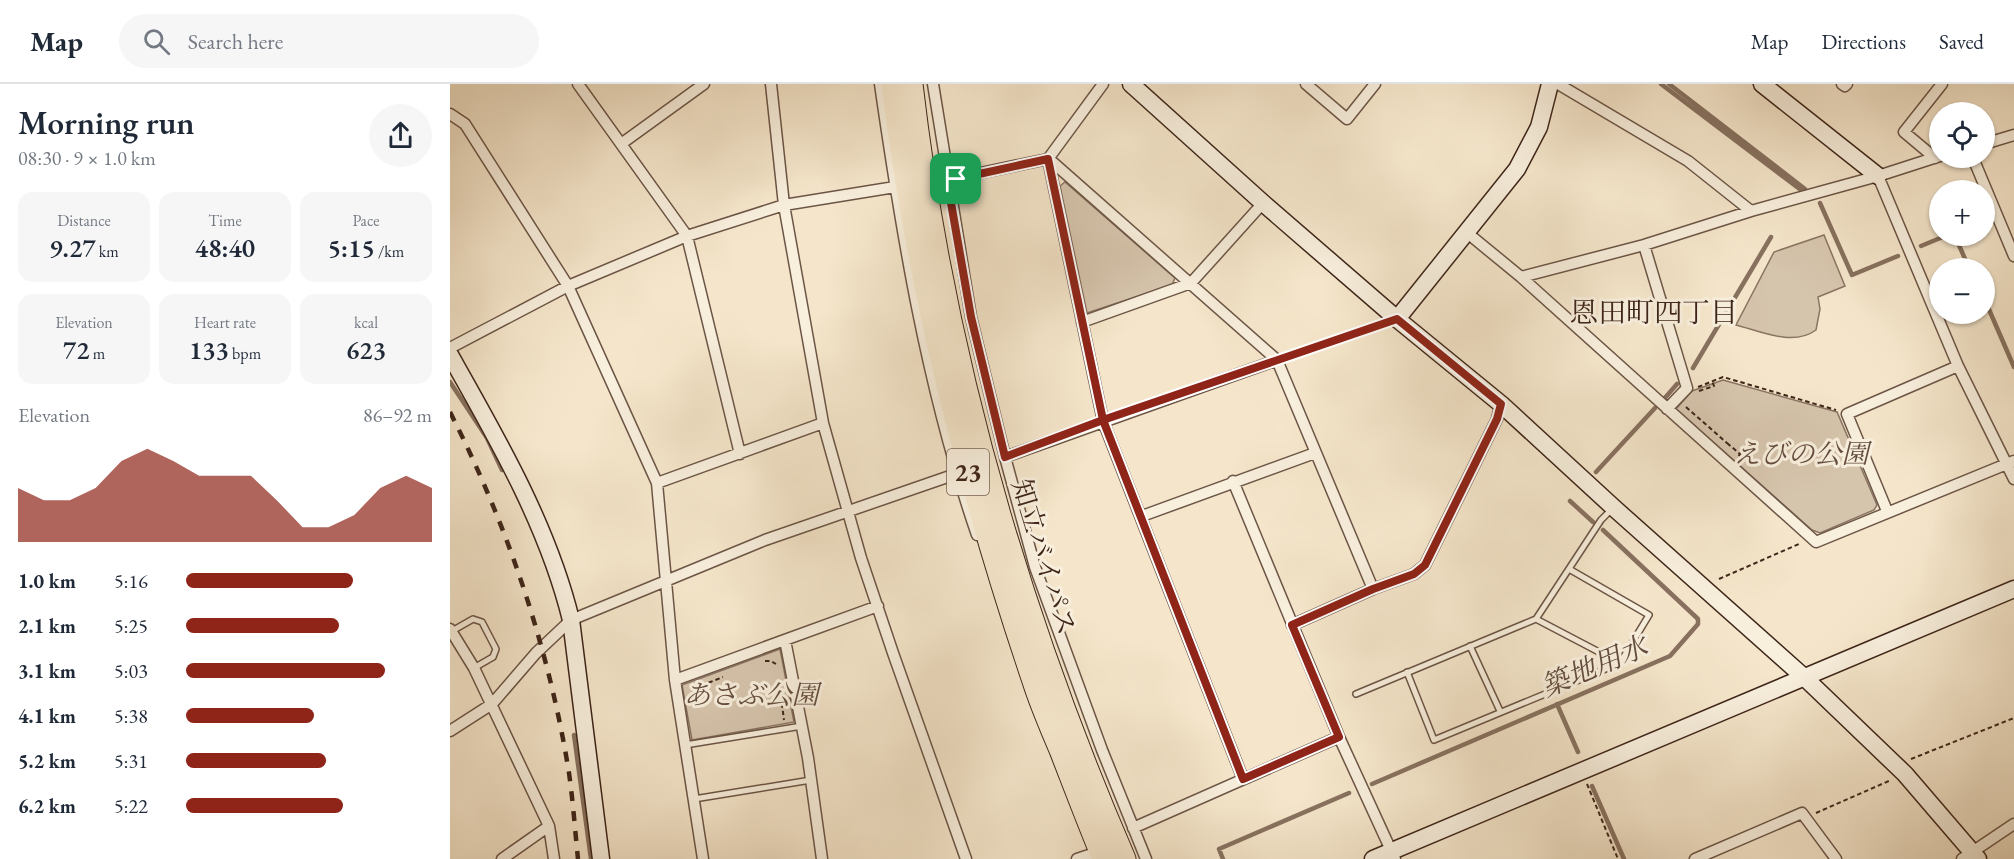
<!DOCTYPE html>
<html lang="en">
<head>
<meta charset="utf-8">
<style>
	:root { --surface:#fff; --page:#f6f6f7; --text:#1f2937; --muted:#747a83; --line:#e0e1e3; --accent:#8f2418 }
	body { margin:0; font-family:"EB Garamond","Noto Serif JP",serif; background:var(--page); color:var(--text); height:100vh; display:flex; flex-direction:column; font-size:22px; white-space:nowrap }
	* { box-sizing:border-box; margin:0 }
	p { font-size:20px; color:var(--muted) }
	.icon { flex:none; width:33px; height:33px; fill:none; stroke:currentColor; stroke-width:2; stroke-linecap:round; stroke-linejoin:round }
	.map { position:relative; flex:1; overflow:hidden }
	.details { display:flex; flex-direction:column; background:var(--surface); width:450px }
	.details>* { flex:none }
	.fabs { position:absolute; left:1479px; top:18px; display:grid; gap:12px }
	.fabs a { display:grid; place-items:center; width:66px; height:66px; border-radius:50%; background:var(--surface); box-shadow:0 2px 4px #0004; font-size:30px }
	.pin { position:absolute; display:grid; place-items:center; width:51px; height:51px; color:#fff; margin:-26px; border-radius:12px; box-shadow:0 3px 9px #0006 }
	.round { display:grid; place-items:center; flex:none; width:63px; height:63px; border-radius:32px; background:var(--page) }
	.summary { display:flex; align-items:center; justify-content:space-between; height:102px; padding:0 18px }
	h1 { font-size:33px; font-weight:600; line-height:45px }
	.metrics { display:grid; grid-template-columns:repeat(3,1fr); gap:9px; height:102px; padding:6px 18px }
	.metrics div { display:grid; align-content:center; border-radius:15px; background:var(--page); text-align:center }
	.metrics b { font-size:26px; font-weight:600 }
	.metrics small { font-size:16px; font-weight:400 }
	.metrics p { font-size:16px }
	.chart { height:168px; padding:12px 18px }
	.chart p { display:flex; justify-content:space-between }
	.chart svg { width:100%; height:108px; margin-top:6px; fill:var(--accent); opacity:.7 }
	ul { padding:0 18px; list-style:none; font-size:20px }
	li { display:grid; grid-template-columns:96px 72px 1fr; align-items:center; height:45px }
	li i { height:15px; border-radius:8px; background:var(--accent) }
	header { display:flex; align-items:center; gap:36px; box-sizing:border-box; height:84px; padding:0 30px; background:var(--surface); border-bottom:2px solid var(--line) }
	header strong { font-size:28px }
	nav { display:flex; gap:33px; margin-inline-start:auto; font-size:21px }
	.search { width:420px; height:54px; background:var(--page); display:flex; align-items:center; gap:15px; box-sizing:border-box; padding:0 21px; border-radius:33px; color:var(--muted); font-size:22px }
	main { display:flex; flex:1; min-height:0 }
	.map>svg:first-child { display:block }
	.green { fill:#d6c5ad; stroke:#8a7563; stroke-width:1.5 }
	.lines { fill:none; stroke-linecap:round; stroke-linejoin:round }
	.stream { stroke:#87715f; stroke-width:4.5 }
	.lane-casing { stroke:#6c5546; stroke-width:8 }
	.street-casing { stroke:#6c5546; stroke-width:13 }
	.secondary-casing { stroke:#3e2519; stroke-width:19 }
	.highway-casing { stroke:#3e2519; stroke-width:23 }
	.path { stroke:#3e2519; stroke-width:2; stroke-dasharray:4.5 3; stroke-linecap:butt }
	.lane { stroke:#f8efdd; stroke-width:5 }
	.street { stroke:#f8efdd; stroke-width:10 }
	.secondary { stroke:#f8efdd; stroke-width:16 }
	.highway { stroke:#f5e6cb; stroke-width:21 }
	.rail { stroke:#3e2519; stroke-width:4.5; stroke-dasharray:10 10; stroke-linecap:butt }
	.route-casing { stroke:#fff; stroke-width:12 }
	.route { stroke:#8f2418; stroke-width:8 }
	.labels { text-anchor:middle; stroke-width:6; stroke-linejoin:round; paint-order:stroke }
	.shield { fill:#f8efdd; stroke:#766254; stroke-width:1.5 }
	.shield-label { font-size:26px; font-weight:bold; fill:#3e2519 }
	.park-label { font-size:27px; font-style:italic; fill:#644d3e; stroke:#f8efdd }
	.street-label { font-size:27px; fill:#3e2519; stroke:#f8efdd }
	.neighbourhood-label { font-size:28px; fill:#3e2519; stroke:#f8efdd }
	.water-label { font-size:28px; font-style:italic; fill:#624b3c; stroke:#f8efdd }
</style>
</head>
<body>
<header>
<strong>Map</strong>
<div class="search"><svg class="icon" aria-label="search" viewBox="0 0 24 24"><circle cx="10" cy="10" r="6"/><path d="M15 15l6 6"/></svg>Search here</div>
<nav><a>Map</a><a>Directions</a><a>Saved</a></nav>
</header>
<main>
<section class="details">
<div class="summary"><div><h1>Morning run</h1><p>08:30 · 9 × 1.0 km</p></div><a class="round"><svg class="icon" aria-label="share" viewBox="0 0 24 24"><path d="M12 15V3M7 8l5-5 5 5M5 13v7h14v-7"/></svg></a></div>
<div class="metrics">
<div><p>Distance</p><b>9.27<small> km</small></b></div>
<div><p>Time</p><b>48:40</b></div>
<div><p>Pace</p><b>5:15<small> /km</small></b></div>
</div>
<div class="metrics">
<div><p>Elevation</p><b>72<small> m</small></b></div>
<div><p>Heart rate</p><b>133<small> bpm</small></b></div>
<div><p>kcal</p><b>623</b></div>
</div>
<div class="chart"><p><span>Elevation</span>86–92 m</p>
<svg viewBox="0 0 160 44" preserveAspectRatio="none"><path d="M0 44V22L10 27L20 27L30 22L40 11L50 6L60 11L70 17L80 17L90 17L100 27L110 38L120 38L130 33L140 22L150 17L160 22V44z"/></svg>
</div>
<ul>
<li><b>1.0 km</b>5:16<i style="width:68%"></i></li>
<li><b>2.1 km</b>5:25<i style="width:62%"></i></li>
<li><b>3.1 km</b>5:03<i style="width:81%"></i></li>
<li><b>4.1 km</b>5:38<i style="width:52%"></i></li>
<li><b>5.2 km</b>5:31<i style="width:57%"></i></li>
<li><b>6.2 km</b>5:22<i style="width:64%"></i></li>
</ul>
</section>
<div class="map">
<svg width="1564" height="775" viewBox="0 0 1564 775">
	<rect width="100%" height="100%" fill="#f5e6cb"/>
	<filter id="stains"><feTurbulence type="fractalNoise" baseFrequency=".00333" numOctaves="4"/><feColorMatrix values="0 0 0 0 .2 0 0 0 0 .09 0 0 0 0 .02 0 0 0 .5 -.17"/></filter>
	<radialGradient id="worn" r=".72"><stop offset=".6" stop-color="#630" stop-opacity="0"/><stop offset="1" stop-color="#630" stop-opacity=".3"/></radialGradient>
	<path class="green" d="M615,98l110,96 -3,7 -85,28 -27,-127z
		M1374,151l21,51 -27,11 2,12 -4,21c-23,17 -56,1 -80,-5l38,-73z
		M1273,296l114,32 40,93 -3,5 -54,23 -8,-3 -136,-121 16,-18z
		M330,565l14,73 -102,18 -10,-55z"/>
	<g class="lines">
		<path class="stream" d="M1211,0l140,106
			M1219,0l136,105
			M1370,119l32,72 46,-19
			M1505,152l14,32
			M1471,162l24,-10
			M1534,214l30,69
			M1243,284l78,-131
			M0,298l37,56 15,32
			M1214,315l13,-15
			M1146,388l59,-64
			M1120,417l23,21
			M1107,620l21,48
			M124,651l17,124
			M922,700l298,-128 28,-32v-5l-95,-89
			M1142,702l32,73
			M773,775l-4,-10 130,-56"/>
		<defs>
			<path id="lane" d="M1086,535l84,44
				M2,547l21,-12 9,3 14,27 -3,8 -19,11
				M1020,562l30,65
				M957,588l27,68 186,-77 29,-48 -80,-46
				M906,610l180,-75 65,-99 11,-11
				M235,661l117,-19
				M244,715l117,-19"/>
			<path id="street" d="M128,0l109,152 53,218
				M321,0l13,121 111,-18
				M430,0c22,152 47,305 97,451
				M483,0l38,233 34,140 30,110 67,183 44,109
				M856,0l41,35 28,-35
				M1108,0l130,77 63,50
				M1392,0l3,2 2,-2
				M0,30l15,10 103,162 89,197 18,197 28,179
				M171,60l83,-60
				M1534,60l30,-9
				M1485,74l-31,-26 38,-48
				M1523,74l41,98
				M598,75l55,262 140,358
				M599,75l228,201 96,229
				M1428,92l80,190 56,113
				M497,96l101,-21 55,-75
				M1015,147l56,46 123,-32 107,-34 127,-35 62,-20
				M1194,161l43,143 -20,21
				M1071,193l295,265 198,-81
				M632,238l109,-39 72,-80
				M0,264l118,-62 119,-50 97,-31 39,218 38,135 32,95 73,206
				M555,373l272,-97
				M783,397l106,256 56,122
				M207,399l166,-60
				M1437,427l-40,-97 111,-48
				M692,432l173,-63
				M842,541l81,-36 41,-15 11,-9 72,-146 4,-15
				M0,545l24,39 75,158 5,33
				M335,556l23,118 14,101
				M225,596l203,-74
				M0,647l42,-27 44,-51 35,-33 194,-80 191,-66
				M683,744l206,-91
				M52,775l47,-33
				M627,775l15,-5
				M1245,775l107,-46 34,46
				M1512,775l52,-35"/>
			<path id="secondary" d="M681,0l132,119 134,116 104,85 112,103 192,171 100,96 73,85
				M1312,0l116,92
				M947,235l120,-150 22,-42 11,-43
				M0,271c48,85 98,171 121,265l30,239
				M923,775l641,-270"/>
			<path id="highway" d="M442,0c25,206 76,406 143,603 7,21 16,42 25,63 14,36 28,73 43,109
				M462,0c31,267 106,528 213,775"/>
		</defs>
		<use href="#lane" class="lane-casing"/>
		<use href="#street" class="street-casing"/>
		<use href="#secondary" class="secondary-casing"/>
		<use href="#highway" class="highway-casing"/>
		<path class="path" d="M838,272l91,-31
			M1248,303l25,-10 113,33
			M1249,307l15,-5 -2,-5
			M1236,323l41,36
			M1277,359l13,11 -2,3
			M1269,495l80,-35
			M315,577h6l5,3
			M329,597l5,39
			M241,611l4,-7 28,-11
			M1461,675l103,-41
			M1137,700l31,75
			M1366,729l75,-33"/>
		<use href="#lane" class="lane"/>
		<use href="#street" class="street"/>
		<use href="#secondary" class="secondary"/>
		<use href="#highway" class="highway"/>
		<path class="rail" d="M0,328c57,112 99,236 119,361 4,28 6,57 9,86"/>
	</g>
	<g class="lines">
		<defs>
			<path id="route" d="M506,95l92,-20 55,261 140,359 96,-42 -47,-112 81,-36 41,-15 11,-9 72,-146 4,-15 -104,-85 -294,101 -98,37 -34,-140 -24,-137 9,-1"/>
		</defs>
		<use href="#route" class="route-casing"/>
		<use href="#route" class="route"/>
	</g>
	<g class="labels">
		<rect class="shield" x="497" y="365" width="42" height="46" rx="4.5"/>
		<g class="shield-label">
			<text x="518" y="397">23</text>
		</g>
		<g class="park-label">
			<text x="1351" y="379">えびの公園</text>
			<text x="301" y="620">あさぶ公園</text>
		</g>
		<g class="street-label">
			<text transform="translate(594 473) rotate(73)" y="9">知立バイパス</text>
		</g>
		<g class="neighbourhood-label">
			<text x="1204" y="238">恩田町四丁目</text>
		</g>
		<g class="water-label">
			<text transform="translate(1144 582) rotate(-23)" y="10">築地用水</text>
		</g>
	</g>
	<rect width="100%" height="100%" filter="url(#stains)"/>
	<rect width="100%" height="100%" fill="url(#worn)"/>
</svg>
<div class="fabs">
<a><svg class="icon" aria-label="locate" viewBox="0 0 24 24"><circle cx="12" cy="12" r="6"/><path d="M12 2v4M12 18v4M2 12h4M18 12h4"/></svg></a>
<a>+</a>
<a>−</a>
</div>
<div class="pin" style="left:506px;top:95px;background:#1e9e55"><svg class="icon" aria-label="arrive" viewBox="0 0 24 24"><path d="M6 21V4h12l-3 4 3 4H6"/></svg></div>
</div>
</main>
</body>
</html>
